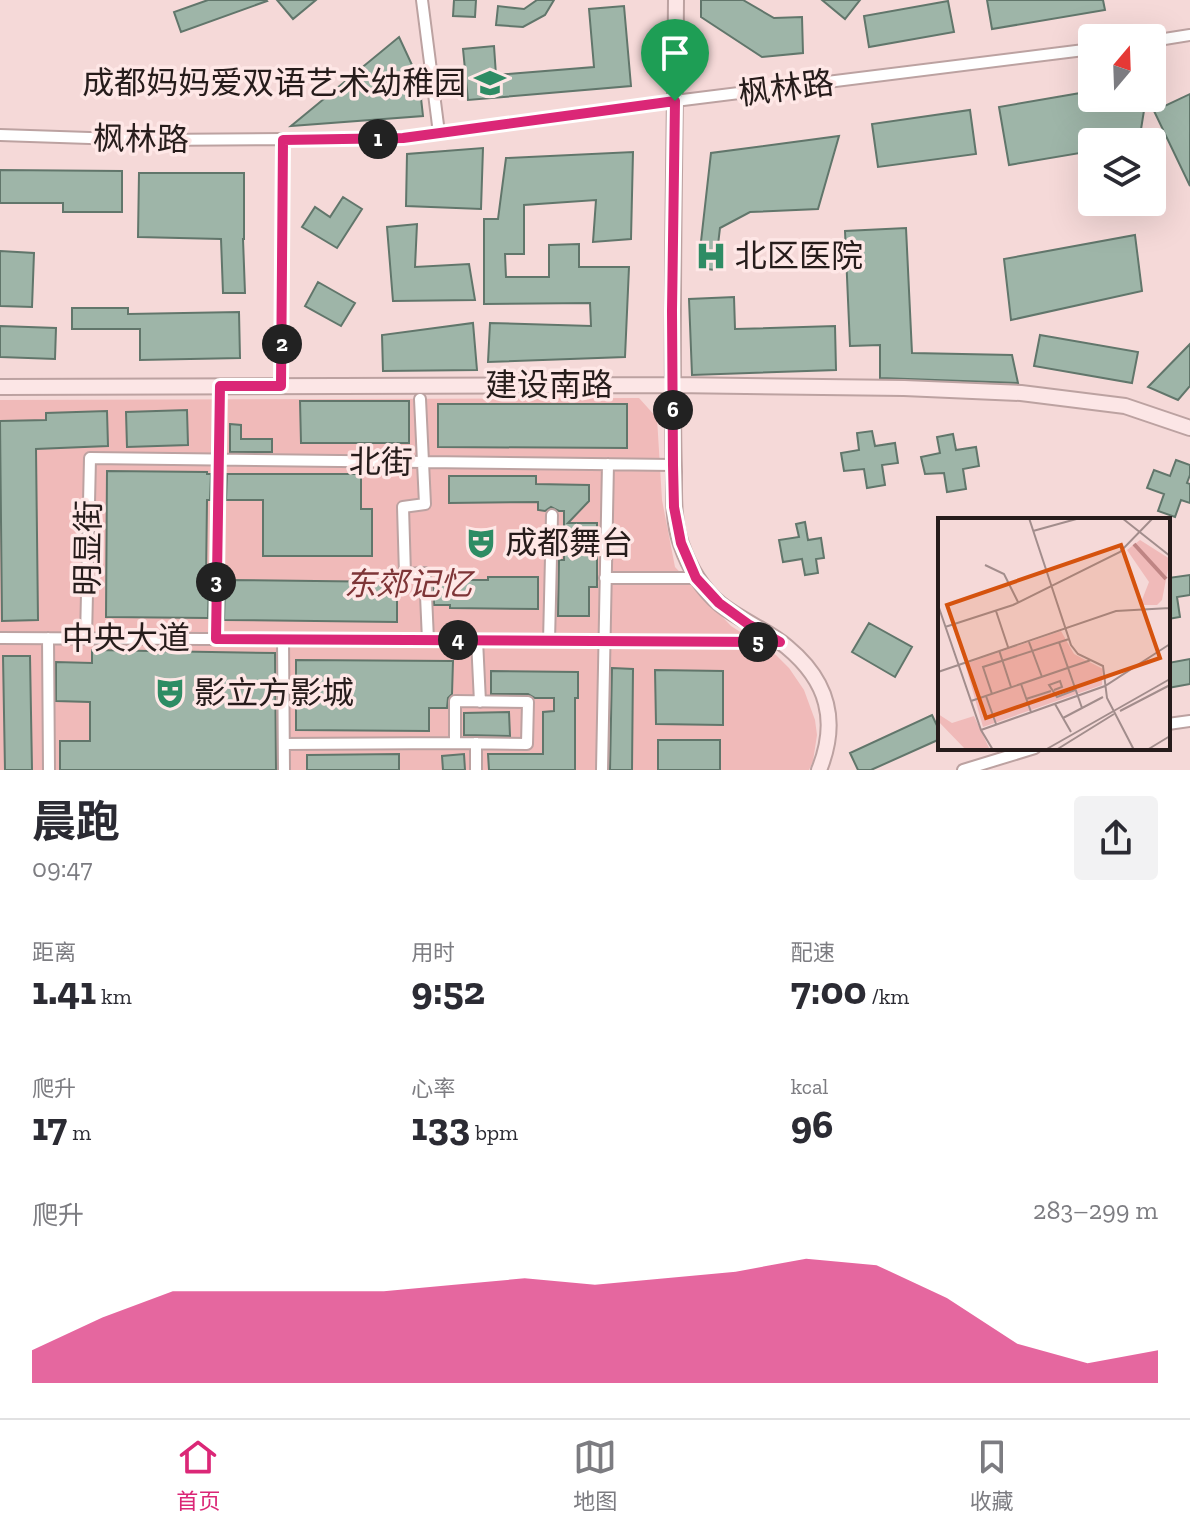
<!DOCTYPE html>
<html lang="zh">
<head>
<meta charset="utf-8">
<style>
	:root { --surface:#fff; --page:#f2f2f3; --text:#2b2b33; --muted:#7c7c81; --line:#e1e1e2; --accent:#db2777 }
	body { margin:0; font-family:"Zilla Slab","Noto Sans SC",serif; background:var(--page); color:var(--text); height:100vh; display:flex; flex-direction:column; font-size:30px; white-space:nowrap }
	* { box-sizing:border-box; margin:0 }
	p { font-size:26px; color:var(--muted) }
	.icon { flex:none; width:44px; height:44px; fill:none; stroke:currentColor; stroke-width:2; stroke-linecap:round; stroke-linejoin:round }
	.map { position:relative; height:770px; overflow:hidden }
	.drawer { display:flex; flex-direction:column; background:var(--surface); flex:1 }
	.drawer>* { flex:none }
	.needle { width:52px; rotate:19deg }
	.fabs { position:absolute; left:1078px; top:24px; display:grid; gap:16px }
	.fabs a { display:grid; place-items:center; width:88px; height:88px; border-radius:8px; background:var(--surface); box-shadow:0 8px 32px #0002; font-size:40px }
	.pin { position:absolute; display:grid; place-items:center; width:68px; height:68px; color:#fff; margin:-82px -34px; border-radius:50% 50% 50% 0; rotate:-45deg; box-shadow:0 0 8px #0007 }
	.pin .icon { rotate:45deg }
	.km { position:absolute; width:40px; height:40px; margin:-20px; border-radius:50%; background:#222; color:#fff; font-size:22px; line-height:40px; text-align:center }
	.round { display:grid; place-items:center; flex:none; width:84px; height:84px; border-radius:8px; background:var(--page) }
	.headline { display:flex; align-items:center; justify-content:space-between; height:136px; padding:0 32px }
	h1 { font-size:44px; font-weight:700; line-height:60px }
	.figures { display:grid; grid-template-columns:repeat(3,1fr); gap:12px; height:136px; padding:8px 32px }
	.figures div { display:grid; align-content:center }
	.figures b { font-size:40px; font-weight:700 }
	.figures small { font-size:22px; font-weight:400 }
	.figures p { font-size:22px }
	.chart { height:224px; padding:16px 32px }
	.chart p { display:flex; justify-content:space-between }
	.chart svg { width:100%; height:144px; margin-top:8px; fill:var(--accent); opacity:.7 }
	.dock { display:flex; justify-content:space-around; align-items:center; height:112px; border-top:2px solid var(--line); background:var(--surface); font-size:22px; color:var(--muted) }
	.dock a { display:grid; justify-items:center; gap:4px }
	.dock .active { color:var(--accent) }
	.map>svg:first-child { display:block }
	.green { fill:#f0bab9 }
	.building { fill:#9eb5a8; stroke:#61766b; stroke-width:2 }
	.lines { fill:none; stroke-linecap:round; stroke-linejoin:round }
	.street-casing { stroke:#bca2a1; stroke-width:14 }
	.secondary-casing { stroke:#bca2a1; stroke-width:18 }
	.street { stroke:#fff; stroke-width:10 }
	.secondary { stroke:#fce6e6; stroke-width:14 }
	.route-casing { stroke:#fff; stroke-width:16 }
	.route { stroke:#db2777; stroke-width:10 }
	.labels { text-anchor:middle; stroke-width:7; stroke-linejoin:round; paint-order:stroke }
	.poi-label { font-size:32px; fill:#261c1b; stroke:#fee7e6; text-anchor:start }
	.street-label { font-size:32px; fill:#261c1b; stroke:#fee7e6 }
	.park-label { font-size:32px; font-style:italic; fill:#7e3537; stroke:#fee7e6 }
	.inset-river { fill:none; stroke:#bf8584; stroke-width:4 }
	.inset-road { fill:none; stroke:#a28d8c; stroke-width:2 }
	.view { fill:#d5530e; fill-opacity:0.15; stroke:#d5530e; stroke-width:4 }
	.inset-edge { fill:none; stroke:#261c1b; stroke-width:4 }
</style>
</head>
<body>
<div class="map">
<svg width="1190" height="770" viewBox="0 0 1190 770">
	<rect width="100%" height="100%" fill="#f5d9d8"/>
	<path class="green" d="M639,398l18,20 5,82 13,67 56,59 45,29 13,13 15,22 11,30 2,15 -4,26 -4,9h-809v-370z"/>
	<path class="building" d="M208,0h58l1,1 -86,31 -7,-20z
		M277,0h39l-23,19z
		M454,0h22l-1,17 -22,-1z
		M537,0h17l-9,15 -22,12 -27,-2 2,-19 26,3z
		M701,0h42l31,18 28,-1 1,36 -41,4 -61,-40z
		M822,0h38l-15,19z
		M987,0h116l2,10 -113,19z
		M948,1l6,31 -85,15 -5,-31z
		M624,6l7,80 -163,14 -5,-51 31,-3 2,29 98,-8 -5,-58z
		M399,37l20,43 4,36 -132,10z
		M1092,91v7h54l-7,44h-47v9l-83,14 -10,-58z
		M1190,94v92l-36,-75z
		M970,110l6,44 -98,13 -6,-43z
		M839,136l-21,73 -68,3 -30,16 -5,42 -17,-2 13,-115z
		M483,148l-2,61 -75,-3 1,-52z
		M633,152l-2,87 -38,3 3,-42 -72,5v49h-19l1,23h43v-32l30,-1v23h50l-4,90 -137,5 2,-39 101,3 -1,-23 -106,1v-85h14l8,-61z
		M0,170l122,1v41h-59v-9h-63z
		M139,173h105v66h-1l2,54h-22l-2,-54 -83,-2z
		M343,197l19,12 -25,39 -35,-21 13,-20 15,10z
		M417,224l-2,43 54,-3 6,36 -82,1 -6,-74z
		M906,228l6,125 100,2 6,28 -138,-5v-33l-30,1 -5,-115z
		M1135,235l7,56 -131,29 -7,-61z
		M0,251l34,2 -2,54 -32,-1z
		M318,282l37,21 -14,23 -36,-20z
		M734,297l1,32 100,-3 1,44 -144,5 -3,-76z
		M72,308h56v6l111,-2 1,46 -100,2v-31h-68z
		M473,323l4,47 -94,1 -1,-36z
		M0,326l56,2 -1,31 -55,-2z
		M1040,335l98,17 -6,31 -98,-17z
		M1190,344v42l-12,14 -30,-13z
		M300,401h109v42h-108z
		M438,404h189v44l-189,-1z
		M187,410l1,35 -61,2 -1,-35z
		M107,411l1,35 -72,3 2,171 -36,1 -2,-200 46,-1v-7z
		M230,424l11,1v14h31v13h-42z
		M872,431l3,15 20,-3 3,20 -16,2 3,20 -18,3 -3,-19 -20,2 -3,-18 18,-3 -2,-17z
		M953,434l3,16 20,-3 3,19 -16,3 3,20 -19,3 -3,-19 -19,1 -4,-17 19,-4 -3,-16z
		M1176,460l14,5v10l-3,8 3,1v19l-9,-3 -6,17 -17,-6 6,-17 -17,-6 7,-18 16,6z
		M107,471l100,1v2h4l-1,26h-3l-1,80h3l-1,38 -102,-1z
		M227,474h134v35h11v47h-109v-56h-37z
		M449,476h87v8l53,1v16l-21,22h29v64h-8v29h-31l1,-56h5v-49h-5l-8,-4 -6,4 -7,-1v-8l-89,1z
		M805,522l3,18 13,-2 3,20 -8,1 2,14 -13,2 -3,-16 -19,3 -4,-22 20,-3 -3,-13z
		M1190,575v20l-13,2 3,20 -12,2v-41z
		M488,577h50v32l-88,-1v-3h-16l-1,-25h55z
		M225,580l172,2v40l-173,-2z
		M869,623l43,24 -17,30 -43,-25z
		M92,650l183,3 1,117h-216v-29h30v-39l-34,-1v-39l36,1z
		M3,656h27l2,114h-27z
		M1190,659v25l-22,4v-25z
		M296,660l157,1 -1,33 -4,4 -1,10h-18v23l-133,-1z
		M612,668l21,1 -1,101h-22z
		M655,670l68,1v54l-67,-1z
		M491,671l87,1v26h-3v72h-86l-1,-16h55v-42l11,-1v-13h-19l-7,-4h-37z
		M509,712l1,24 -46,-1v-22z
		M932,715l8,17v7l-69,31h-13l-8,-17z
		M658,740h62v30h-62z
		M399,754v16h-92v-15z
		M464,754l1,16h-22l-1,-14z"/>
	<g class="lines">
		<defs>
			<path id="street" d="M422,0l17,133
				M1152,41l38,-6
				M0,135l149,5 254,-2 272,-37 417,-52
				M281,386l2,-246
				M420,399l5,105 -22,3 2,67 20,-1 3,67
				M605,578h91
				M0,638l778,4
				M48,638l1,132
				M86,638l4,-180 583,7
				M216,639l4,-253
				M283,639l1,131
				M477,640l3,62
				M549,641l3,-126
				M455,701l73,1 -1,42 -72,-1z
				M1168,724l22,-3
				M476,743v27
				M284,744l171,-1
				M602,770l6,-306
				M963,770l72,-22"/>
			<path id="secondary" d="M676,0c-1,129 -4,258 -3,388 0,28 0,56 1,84 0,24 -1,49 7,72 8,23 21,45 39,60 21,17 47,26 67,43 41,34 52,74 32,123
				M0,387l673,-2 231,3 117,5 104,13 65,22"/>
		</defs>
		<use href="#street" class="street-casing"/>
		<use href="#secondary" class="secondary-casing"/>
		<use href="#street" class="street"/>
		<use href="#secondary" class="secondary"/>
	</g>
	<g class="lines">
		<defs>
			<path id="route" d="M675,101l-3,210 1,154 1,42 7,36 15,35 23,25 29,21 32,18 -564,-3 4,-253h61l2,-246 120,-2z"/>
		</defs>
		<use href="#route" class="route-casing"/>
		<use href="#route" class="route"/>
	</g>
	<defs>
		<symbol id="school-bare" viewBox="-9 -9 18 18"><path d="M0-5L7-2L0 1L-7-2ZM-4 1L0 2.5L4 1V4Q0 6-4 4Z" fill="#2e8c64" stroke="#fee7e6" stroke-width="2.5" paint-order="stroke"/></symbol>
		<symbol id="hospital-bare" viewBox="-9 -9 18 18"><path d="M-5-5h3v3.5h4V-5h3V5h-3V1.5h-4V5h-3Z" fill="#2e8c64" stroke="#fee7e6" stroke-width="2.5" paint-order="stroke"/></symbol>
		<symbol id="theatre-bare" viewBox="-9 -9 18 18"><path d="M-5-5.5Q0-4 5-5.5V0Q5 5 0 6Q-5 5-5 0ZM-3.3-2.5H-1v1.5H-3.3ZM1-2.5H3.3v1.5H1ZM-2.8 1Q0 5.5 2.8 1Z" fill="#2e8c64" stroke="#fee7e6" stroke-width="2.5" paint-order="stroke"/></symbol>
	</defs>
	<g fill-rule="evenodd">
		<use href="#school-bare" x="468" y="61" width="44" height="44"/>
		<use href="#hospital-bare" x="689" y="234" width="44" height="44"/>
		<use href="#theatre-bare" x="459" y="521" width="44" height="44"/>
		<use href="#theatre-bare" x="148" y="671" width="44" height="44"/>
	</g>
	<g class="labels">
		<g class="poi-label">
			<text x="466" y="94" text-anchor="end">成都妈妈爱双语艺术幼稚园</text>
			<text x="735" y="267">北区医院</text>
			<text x="505" y="554">成都舞台</text>
			<text x="194" y="704">影立方影城</text>
		</g>
		<g class="street-label">
			<text transform="translate(786 88) rotate(-7)" y="11">枫林路</text>
			<text transform="translate(141 139) rotate(1)" y="11">枫林路</text>
			<text x="549" y="396">建设南路</text>
			<text transform="translate(381 462) rotate(1)" y="11">北街</text>
			<text transform="translate(88 548) rotate(-89)" y="11">明显街</text>
			<text x="126" y="649">中央大道</text>
		</g>
		<g class="park-label">
			<text x="408" y="595">东郊记忆</text>
		</g>
	</g>
	<g transform="translate(938 518)">
		<rect width="232" height="232" fill="#f5d9d8"/>
		<path d="M202,22l30,19 -8,41 -5,5h-17l9,-23 -22,-32zM123,113l13,23 29,15 -1,16 -119,42 -18,-63zM0,196l14,9 22,-7 16,34h-24l-28,-29z" fill="#f0bab9"/>
		<path class="inset-river" d="M196,26l32,35"/>
		<path class="inset-road" d="M91,0l42,127 7,9 25,12 4,32 27,52M184,0l48,38M95,13l47,-13M47,47l19,9 14,28M232,65v49M0,87l43,125 12,20M58,93l12,36M7,109l68,-22 107,-53 33,-34M91,124l13,35M121,124l23,66M61,132l12,37M0,154l178,-61 54,-3M83,166l10,28M116,172l8,-3 -2,-6 -11,4 8,12 18,-7M54,176l-9,-27 86,-28M48,178l10,28M88,181l25,-8M33,183l120,-41M117,186l16,28M182,193l50,-26M125,200l40,-21M43,212l124,-44 65,-42M107,232l125,-71M118,232l58,-36M209,232l23,-14"/>
		<path class="view" d="M183,27l39,113 -174,60 -39,-113z"/>
		<rect width="232" height="232" class="inset-edge"/>
	</g>
</svg>
<div class="fabs">
<a><svg class="needle" viewBox="-14 -14 28 28"><path d="M0-13l5 13h-10z" fill="#e53935"/><path d="M0 13l5-13h-10z" fill="#7c7c81"/></svg></a>
<a><svg class="icon" aria-label="layers" viewBox="0 0 24 24"><path d="M12 4l9 5-9 5-9-5zM3 14l9 5 9-5"/></svg></a>
</div>
<div class="pin" style="left:675px;top:101px;background:#1e9e55"><svg class="icon" aria-label="arrive" viewBox="0 0 24 24"><path d="M6 21V4h12l-3 4 3 4H6"/></svg></div>
<b class="km" style="left:378px;top:139px">1</b>
<b class="km" style="left:282px;top:344px">2</b>
<b class="km" style="left:216px;top:582px">3</b>
<b class="km" style="left:458px;top:640px">4</b>
<b class="km" style="left:758px;top:642px">5</b>
<b class="km" style="left:673px;top:410px">6</b>
</div>
<section class="drawer">
<div class="headline"><div><h1>晨跑</h1><p>09:47</p></div><a class="round"><svg class="icon" aria-label="share" viewBox="0 0 24 24"><path d="M12 15V3M7 8l5-5 5 5M5 13v7h14v-7"/></svg></a></div>
<div class="figures">
<div><p>距离</p><b>1.41<small> km</small></b></div>
<div><p>用时</p><b>9:52</b></div>
<div><p>配速</p><b>7:00<small> /km</small></b></div>
</div>
<div class="figures">
<div><p>爬升</p><b>17<small> m</small></b></div>
<div><p>心率</p><b>133<small> bpm</small></b></div>
<div><p>kcal</p><b>96</b></div>
</div>
<div class="chart"><p><span>爬升</span>283–299 m</p>
<svg viewBox="0 0 160 44" preserveAspectRatio="none"><path d="M0 44V34L10 24L20 16L30 16L40 16L50 16L60 14L70 12L80 14L90 12L100 10L110 6L120 8L130 18L140 32L150 38L160 34V44z"/></svg>
</div>
</section>
<nav class="dock">
<a class="active"><svg class="icon" aria-label="home" viewBox="0 0 24 24"><path d="M3 11l9-7 9 7M6 9v11h12V9"/></svg>首页</a>
<a><svg class="icon" aria-label="map" viewBox="0 0 24 24"><path d="M3 6l6-2 6 2 6-2v14l-6 2-6-2-6 2zM9 4v14M15 6v14"/></svg>地图</a>
<a><svg class="icon" aria-label="saved" viewBox="0 0 24 24"><path d="M7 4h10v16l-5-4-5 4z"/></svg>收藏</a>
</nav>
</body>
</html>
